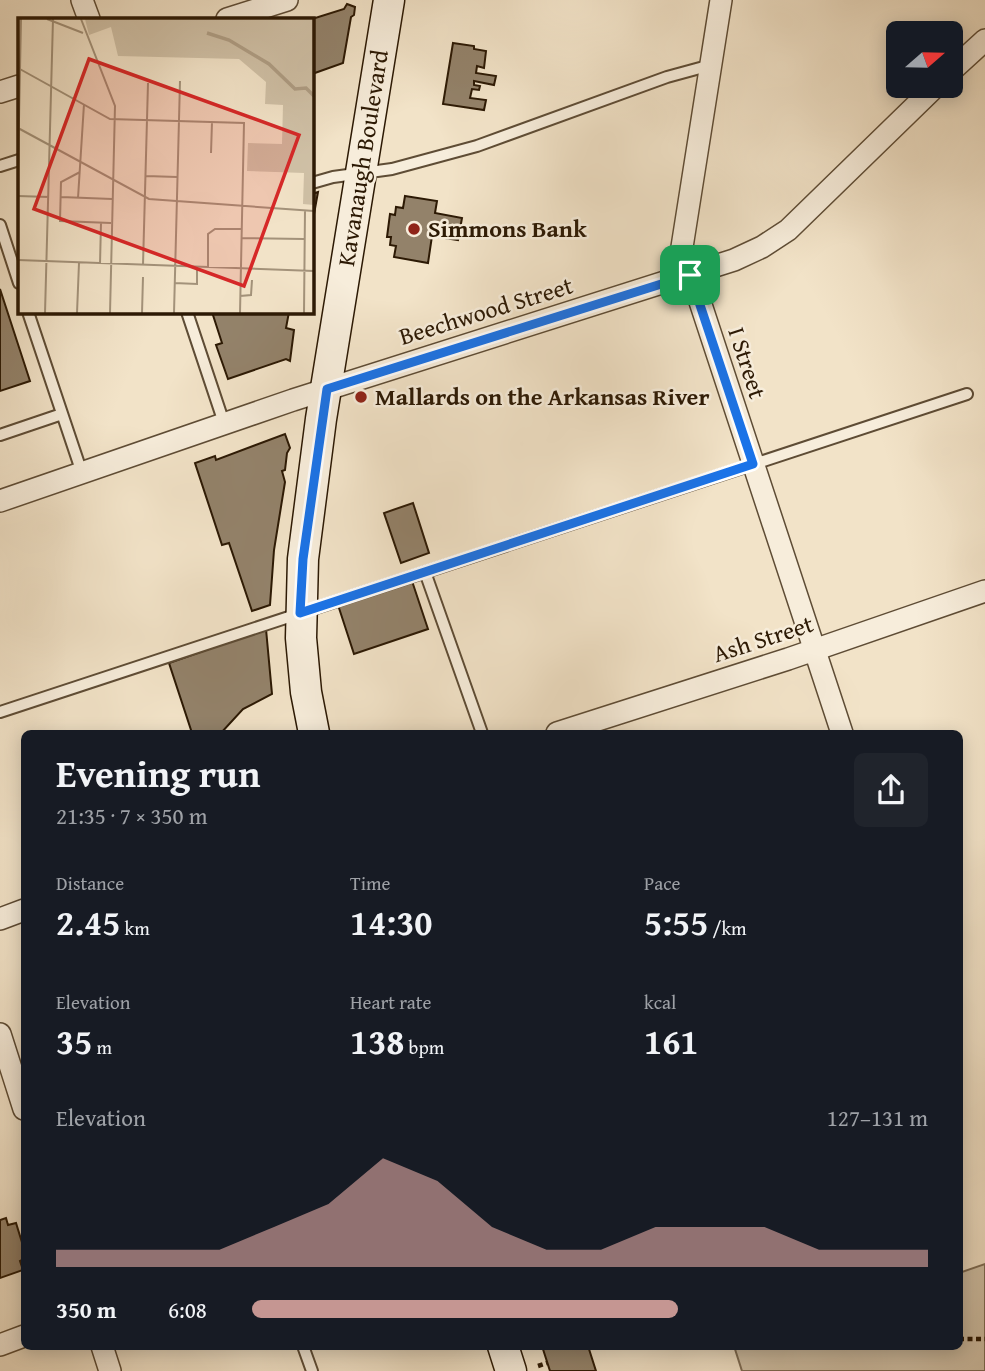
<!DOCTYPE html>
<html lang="en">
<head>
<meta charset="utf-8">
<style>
	:root { --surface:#171b24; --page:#20242c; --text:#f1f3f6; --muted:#9ea1a6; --accent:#c59692 }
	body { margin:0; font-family:"Gentium Book Plus",serif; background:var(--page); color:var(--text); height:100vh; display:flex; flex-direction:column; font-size:26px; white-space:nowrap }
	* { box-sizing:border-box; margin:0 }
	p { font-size:23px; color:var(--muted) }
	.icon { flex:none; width:38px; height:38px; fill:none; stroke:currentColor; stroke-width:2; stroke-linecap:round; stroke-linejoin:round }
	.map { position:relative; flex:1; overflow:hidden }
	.drawer { position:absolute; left:21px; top:730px; width:942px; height:620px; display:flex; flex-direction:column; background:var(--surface); border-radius:10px; box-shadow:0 4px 18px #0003 }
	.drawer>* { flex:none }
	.needle { width:46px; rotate:70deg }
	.tools { position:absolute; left:886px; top:21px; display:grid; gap:14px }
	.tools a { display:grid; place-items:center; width:77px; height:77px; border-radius:10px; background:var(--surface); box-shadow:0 4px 18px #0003; font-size:35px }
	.pin { position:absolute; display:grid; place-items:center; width:60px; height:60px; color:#fff; margin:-30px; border-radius:14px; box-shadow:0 4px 10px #0006 }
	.round { display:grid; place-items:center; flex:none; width:74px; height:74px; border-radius:10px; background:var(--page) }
	.headline { display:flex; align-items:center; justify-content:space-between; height:119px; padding:0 35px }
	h1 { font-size:38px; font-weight:800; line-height:52px }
	.metrics { display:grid; grid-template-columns:repeat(3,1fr); gap:10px; height:119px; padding:7px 35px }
	.metrics div { display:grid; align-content:center }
	.metrics b { font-size:35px; font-weight:800 }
	.metrics small { font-size:19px; font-weight:400 }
	.metrics p { font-size:19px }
	.chart { height:196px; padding:14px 35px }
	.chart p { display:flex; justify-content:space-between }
	.chart svg { width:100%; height:126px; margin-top:7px; fill:var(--accent); opacity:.7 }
	ul { padding:0 35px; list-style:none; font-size:23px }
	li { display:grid; grid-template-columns:112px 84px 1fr; align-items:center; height:52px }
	li i { height:18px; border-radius:9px; background:var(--accent) }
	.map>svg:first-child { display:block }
	.green { fill:#d0c1a7; stroke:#7e6d56; stroke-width:2 }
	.building { fill:#93826a; stroke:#2c1904; stroke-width:2 }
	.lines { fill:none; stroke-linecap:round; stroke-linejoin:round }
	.lane-casing { stroke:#5e4c35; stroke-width:14 }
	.street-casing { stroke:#5e4c35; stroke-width:24 }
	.secondary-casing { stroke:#2c1904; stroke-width:33 }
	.path { stroke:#2c1904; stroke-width:4.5; stroke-dasharray:5 3.5; stroke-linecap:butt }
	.lane { stroke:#f7eddb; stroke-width:10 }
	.street { stroke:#f7eddb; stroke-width:21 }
	.secondary { stroke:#f7eddb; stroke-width:30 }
	.route-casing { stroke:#fff; stroke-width:14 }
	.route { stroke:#1a73e8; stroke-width:9 }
	.poi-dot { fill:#8f2418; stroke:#f7eddb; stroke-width:2.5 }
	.labels { text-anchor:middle; stroke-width:5; stroke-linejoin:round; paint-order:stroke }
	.street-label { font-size:24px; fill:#2c1904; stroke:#f7eddb }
	.poi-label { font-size:24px; font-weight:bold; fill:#2c1904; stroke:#f7eddb; text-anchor:start }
	.inset-river { fill:none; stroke:#af9e85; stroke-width:3.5 }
	.inset-road { fill:none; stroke:#a3927a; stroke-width:2 }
	.view { fill:#d62828; fill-opacity:0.15; stroke:#d62828; stroke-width:3.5 }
	.inset-edge { fill:none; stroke:#2c1904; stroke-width:3.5 }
</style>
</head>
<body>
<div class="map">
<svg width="985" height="1371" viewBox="0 0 985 1371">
	<rect width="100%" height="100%" fill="#f2e3c8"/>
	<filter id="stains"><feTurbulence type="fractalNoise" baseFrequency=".00286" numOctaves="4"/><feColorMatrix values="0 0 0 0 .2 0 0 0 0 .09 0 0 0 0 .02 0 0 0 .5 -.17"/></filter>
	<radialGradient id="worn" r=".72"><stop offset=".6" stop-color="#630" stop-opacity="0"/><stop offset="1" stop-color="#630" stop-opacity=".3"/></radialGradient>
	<path class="green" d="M985,1264v107h-243l-8,-25h225v-73z"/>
	<path class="building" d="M347,4l8,3 -1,8 -3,2 -8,46 -31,11v-55l32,-10z
		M453,43l21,3v3l12,2 -2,17 -7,-2 -1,7 20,3 -2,9 -20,-4v4l6,1 -1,4 -7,-1 -2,9 16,2 -2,10 -41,-6z
		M318,192l-6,33v-31z
		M405,196l32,5 -2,12 27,5 -4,22 -26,-4 -4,27 -34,-6 2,-11 -6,-1 1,-8h-4l3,-23 5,1 1,-8 7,1z
		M0,289l30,92 -30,10z
		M212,312h77l-3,16 8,2 -4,31 -4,-2 -58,20 -12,-34 6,-2z
		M285,434l5,14 -3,5 -2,17 -3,1 3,11 -11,68 -4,55 -18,6 -23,-68 -7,2 -27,-82 20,-7 1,4z
		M413,503l16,50 -28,10 -17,-50z
		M412,581l16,48 -74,25 -16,-49z
		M266,629l6,65 -29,15 -22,24h-29l-23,-70z
		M6,1218l2,7 8,-2 8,26v10l-4,2 3,9 -23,8v-58z
		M542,1346h46l8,25h-46z"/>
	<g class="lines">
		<defs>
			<path id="lane" d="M0,166l19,-6
				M312,183l21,-6 59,-8 85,-23 190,-69 44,-12
				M0,225l19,58
				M28,312l54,161
				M187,312l37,111
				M0,435l62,-21
				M425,572l57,161
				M0,712l967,-318
				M303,1346l9,25"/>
			<path id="street" d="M82,0l7,19
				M721,0l-39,247 160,486
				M227,19l60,-19
				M950,72l35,-32
				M0,92l19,-6
				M0,501l293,-101 441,-140 28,-13 26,-17 148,-144
				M557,733l231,-74 197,-68
				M0,919l24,-9
				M0,1034l24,75
				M0,1345l24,-9
				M102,1346l8,25"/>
			<path id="secondary" d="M314,733l-8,-41 -5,-54 2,-79 18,-140 68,-419
				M503,1346l8,25"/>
		</defs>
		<use href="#lane" class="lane-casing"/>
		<use href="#street" class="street-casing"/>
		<use href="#secondary" class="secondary-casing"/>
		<path class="path" d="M959,1339h26
			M538,1366l9,-3"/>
		<use href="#lane" class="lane"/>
		<use href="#street" class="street"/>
		<use href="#secondary" class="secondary"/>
	</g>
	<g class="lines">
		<defs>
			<path id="route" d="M690,275l63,189 -453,149 3,-54 24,-170z"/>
		</defs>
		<use href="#route" class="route-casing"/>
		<use href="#route" class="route"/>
	</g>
	<g class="poi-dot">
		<circle cx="414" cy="229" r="7"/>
		<circle cx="361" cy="397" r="7"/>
	</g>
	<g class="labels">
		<g class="street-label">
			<text transform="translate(363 158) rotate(-81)" y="8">Kavanaugh Boulevard</text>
			<text transform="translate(486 311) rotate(-17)" y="8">Beechwood Street</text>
			<text transform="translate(747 363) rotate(72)" y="8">I Street</text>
			<text transform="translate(763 639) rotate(-18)" y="8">Ash Street</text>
		</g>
		<g class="poi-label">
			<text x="428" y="237">Simmons Bank</text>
			<text x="375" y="405">Mallards on the Arkansas River</text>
		</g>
	</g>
	<g transform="translate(18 18)">
		<rect width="296" height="296" fill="#f2e3c8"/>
		<path d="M67,1l229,1v185l-11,-1 1,-31 -57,-2 1,-28 34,1 1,-39 -18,-1 1,-22 -27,-23 -121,-3 -7,-29 -22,8z" fill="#d0c1a7"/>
		<path class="inset-river" d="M189,15l22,7 40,24 26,25 11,-1 8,8"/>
		<path class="inset-road" d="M29,1l36,14M63,1l34,87 -5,207M0,50l92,51 134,4 -4,190M0,110l131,71 165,12M193,135l1,-31M0,152l3,-151M62,154l-19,10 -1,39 51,2M128,158l31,1M0,178l31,1M43,179l51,2M60,180l6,-94M223,220l63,1M0,242l296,11M82,246l1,-41M125,247l5,-182M190,249v-33l7,-5h26M156,265l23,1v-17M222,278l11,-1 1,-15M27,295l8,-294M59,295l2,-50M124,295l1,-36M156,295l6,-232M286,295l1,-103"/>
		<path class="view" d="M71,41l210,76 -55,151 -210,-77z"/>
		<rect width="296" height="296" class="inset-edge"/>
	</g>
	<rect width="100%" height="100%" filter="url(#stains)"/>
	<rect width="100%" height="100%" fill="url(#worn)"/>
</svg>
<div class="tools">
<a><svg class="needle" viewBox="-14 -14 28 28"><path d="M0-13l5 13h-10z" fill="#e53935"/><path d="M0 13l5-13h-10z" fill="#9ea1a6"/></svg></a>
</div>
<div class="pin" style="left:690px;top:275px;background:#1e9e55"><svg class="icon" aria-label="arrive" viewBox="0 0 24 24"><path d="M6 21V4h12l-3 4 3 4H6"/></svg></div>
<section class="drawer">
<div class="headline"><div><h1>Evening run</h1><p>21:35 · 7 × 350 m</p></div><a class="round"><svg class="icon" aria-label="share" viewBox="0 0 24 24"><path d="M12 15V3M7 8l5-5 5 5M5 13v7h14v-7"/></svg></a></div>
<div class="metrics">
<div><p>Distance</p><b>2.45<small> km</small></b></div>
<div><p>Time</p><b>14:30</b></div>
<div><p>Pace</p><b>5:55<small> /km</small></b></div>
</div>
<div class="metrics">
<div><p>Elevation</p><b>35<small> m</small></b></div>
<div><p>Heart rate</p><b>138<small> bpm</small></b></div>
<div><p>kcal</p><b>161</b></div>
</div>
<div class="chart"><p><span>Elevation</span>127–131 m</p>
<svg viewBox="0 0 160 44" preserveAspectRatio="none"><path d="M0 44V38L10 38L20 38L30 38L40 30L50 22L60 6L70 14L80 30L90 38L100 38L110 30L120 30L130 30L140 38L150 38L160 38V44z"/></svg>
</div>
<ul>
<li><b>350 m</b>6:08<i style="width:63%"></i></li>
</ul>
</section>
</div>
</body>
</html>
